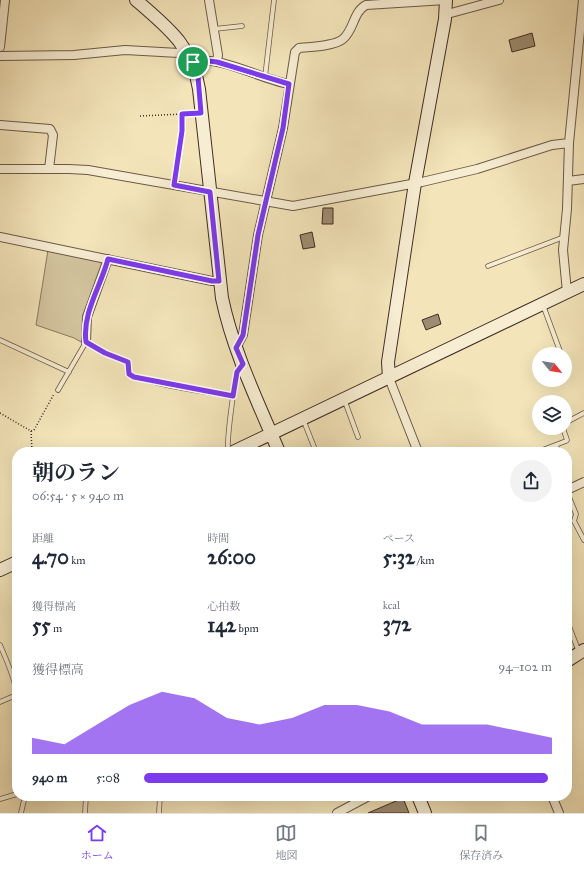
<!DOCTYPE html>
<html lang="ja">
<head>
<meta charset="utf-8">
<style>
	:root { --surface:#fff; --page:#f2f2f3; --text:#1f2937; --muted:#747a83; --line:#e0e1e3; --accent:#7c3aed }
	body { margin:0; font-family:"IM FELL Great Primer","Noto Serif JP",serif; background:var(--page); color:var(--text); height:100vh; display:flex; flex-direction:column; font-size:15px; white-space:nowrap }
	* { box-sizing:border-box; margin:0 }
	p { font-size:13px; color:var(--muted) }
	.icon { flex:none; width:22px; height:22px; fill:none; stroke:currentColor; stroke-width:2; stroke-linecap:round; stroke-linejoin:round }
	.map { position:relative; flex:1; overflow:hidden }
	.side { position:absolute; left:12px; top:447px; width:560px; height:354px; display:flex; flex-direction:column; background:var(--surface); border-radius:16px; box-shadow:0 4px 16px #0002 }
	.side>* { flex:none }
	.needle { width:26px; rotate:120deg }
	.tools { position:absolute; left:532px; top:347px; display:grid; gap:8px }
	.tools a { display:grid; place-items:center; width:40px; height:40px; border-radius:50%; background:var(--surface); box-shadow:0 4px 16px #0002; font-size:20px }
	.pin { position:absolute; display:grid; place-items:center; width:34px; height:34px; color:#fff; margin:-17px; border:2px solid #fff; border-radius:50%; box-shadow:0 1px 4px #0007 }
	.round { display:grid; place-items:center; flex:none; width:42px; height:42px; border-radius:21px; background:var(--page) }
	.summary { display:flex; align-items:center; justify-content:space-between; height:68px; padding:0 20px }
	h1 { font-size:22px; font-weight:700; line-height:30px }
	.metrics { display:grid; grid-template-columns:repeat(3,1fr); gap:6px; height:68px; padding:4px 20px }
	.metrics div { display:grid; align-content:center }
	.metrics b { font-size:20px; font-weight:700 }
	.metrics small { font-size:11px; font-weight:400 }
	.metrics p { font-size:11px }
	.chart { height:112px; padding:8px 20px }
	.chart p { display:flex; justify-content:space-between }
	.chart svg { width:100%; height:72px; margin-top:4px; fill:var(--accent); opacity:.7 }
	ul { padding:0 20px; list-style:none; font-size:13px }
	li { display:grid; grid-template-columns:64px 48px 1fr; align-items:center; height:30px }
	li i { height:10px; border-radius:5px; background:var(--accent) }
	.dock { display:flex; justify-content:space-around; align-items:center; height:56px; border-top:1px solid var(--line); background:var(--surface); font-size:11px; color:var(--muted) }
	.dock a { display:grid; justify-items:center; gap:2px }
	.dock .on { color:var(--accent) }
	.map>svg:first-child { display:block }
	.green { fill:#d4c5a0; stroke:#8a7862 }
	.building { fill:#9d8c71; stroke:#3f2c23 }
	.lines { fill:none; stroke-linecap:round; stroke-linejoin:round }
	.lane-casing { stroke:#6c5a48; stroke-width:5.5 }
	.street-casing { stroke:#6c5a48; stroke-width:10 }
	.secondary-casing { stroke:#3f2c23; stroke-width:14 }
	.path { stroke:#3f2c23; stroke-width:1.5; stroke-dasharray:1 2; stroke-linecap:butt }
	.lane { stroke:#f7edd2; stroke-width:4 }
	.street { stroke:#f7edd2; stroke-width:8 }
	.secondary { stroke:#f7edd2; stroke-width:12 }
	.route-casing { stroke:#fff; stroke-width:8 }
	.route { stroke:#7c3aed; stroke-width:5 }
</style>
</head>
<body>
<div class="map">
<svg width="584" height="813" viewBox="0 0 584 813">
	<rect width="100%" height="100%" fill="#f3e4b9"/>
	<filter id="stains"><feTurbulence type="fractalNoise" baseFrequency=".005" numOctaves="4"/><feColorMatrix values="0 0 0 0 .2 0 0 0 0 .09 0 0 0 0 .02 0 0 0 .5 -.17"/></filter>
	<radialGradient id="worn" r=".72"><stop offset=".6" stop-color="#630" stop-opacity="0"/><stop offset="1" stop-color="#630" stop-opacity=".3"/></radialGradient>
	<path class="green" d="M48,250l53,11 1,6 -19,48v28l-9,-5 -38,-13z"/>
	<path class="building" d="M532,33l3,13 -23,6 -3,-12z
		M323,208h10v16h-11z
		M312,232l3,15 -12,2 -3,-14z
		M438,314l3,10 -15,6 -4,-10z
		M403,798l6,15h-41z"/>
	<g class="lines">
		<defs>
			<path id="lane" d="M214,29l28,-3
				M265,77l9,-77
				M488,266l76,-29
				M543,305l18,49
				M0,340l69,32
				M58,390l28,-48 19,11 23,9 1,12c28,12 73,17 104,22
				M344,399l14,38
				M303,419l13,33
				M565,423l19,-10
				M556,445l2,7
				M228,452c-1,-12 6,-79 13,-86
				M537,452l29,-11 1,-1 -4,-12
				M567,492l9,22 -2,7 10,19
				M567,621l12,31
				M0,645c4,9 20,45 14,51l-14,6
				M0,799l17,-5
				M21,813l4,-17
				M85,813l1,-17
				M159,813l1,-17"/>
			<path id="street" d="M209,0l9,55 -1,7
				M446,13h5l48,-13
				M0,47l5,-47
				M0,56l74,-1 51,-5 54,3 9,-1
				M193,62c24,-8 70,18 96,22
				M0,125l50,4 3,6 -4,34
				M0,169h69l19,1 205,36 129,-24 55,-13 75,-24 17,-2
				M568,181l16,-2
				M0,237l212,44h7
				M567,292l-4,-42 4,-41 2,-66 14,-143
				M86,342l1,-25 21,-58
				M236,348l7,-13 15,-100 25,-107 12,-76 4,-4c11,-1 36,-2 44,-9 11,-9 10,-27 23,-34l80,-5
				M389,378l29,74
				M567,490l17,-8
				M552,796l7,17
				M337,813l32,-17"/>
			<path id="secondary" d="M136,0c32,28 56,45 63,89l23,209c11,53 36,104 57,154
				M389,378l-1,-16 27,-179 30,-164 1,-19
				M233,452l351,-168
				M0,570l17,-8
				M567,661l17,-11
				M418,796l7,17"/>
		</defs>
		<use href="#lane" class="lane-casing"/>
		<use href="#street" class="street-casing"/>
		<use href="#secondary" class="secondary-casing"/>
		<path class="path" d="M140,116l42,-2
			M175,177l7,-46 1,-17 10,-1
			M0,413l31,18 3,-1 20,-36
			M31,431l1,21"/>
		<use href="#lane" class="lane"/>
		<use href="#street" class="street"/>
		<use href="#secondary" class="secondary"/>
	</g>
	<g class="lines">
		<defs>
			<path id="route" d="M201,60l16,2 72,22 -6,44 -25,107 -15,100 -7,13 7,16 -6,8 -4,24 -99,-19 -5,-3 -1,-12 -23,-9 -19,-11c-4,-29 15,-56 22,-83l104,22h7l-9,-89 -36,-7 8,-54v-17l19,-1 -3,-36 -5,-15z"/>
		</defs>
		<use href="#route" class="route-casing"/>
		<use href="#route" class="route"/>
	</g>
	<rect width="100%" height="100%" filter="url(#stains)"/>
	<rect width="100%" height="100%" fill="url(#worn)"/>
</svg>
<div class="tools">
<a><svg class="needle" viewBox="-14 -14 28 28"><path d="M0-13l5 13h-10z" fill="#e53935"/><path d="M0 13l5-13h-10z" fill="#747a83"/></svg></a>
<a><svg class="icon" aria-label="layers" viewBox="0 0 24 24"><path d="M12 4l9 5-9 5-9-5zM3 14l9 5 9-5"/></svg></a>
</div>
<div class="pin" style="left:193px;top:62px;background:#1e9e55"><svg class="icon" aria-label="arrive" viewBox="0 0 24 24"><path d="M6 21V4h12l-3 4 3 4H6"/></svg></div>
<section class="side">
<div class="summary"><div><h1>朝のラン</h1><p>06:54 · 5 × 940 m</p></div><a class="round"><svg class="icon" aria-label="share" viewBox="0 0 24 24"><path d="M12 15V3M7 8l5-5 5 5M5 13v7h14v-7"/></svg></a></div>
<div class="metrics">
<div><p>距離</p><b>4.70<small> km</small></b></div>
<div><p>時間</p><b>26:00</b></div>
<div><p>ペース</p><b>5:32<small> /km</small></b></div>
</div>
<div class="metrics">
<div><p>獲得標高</p><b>55<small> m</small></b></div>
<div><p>心拍数</p><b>142<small> bpm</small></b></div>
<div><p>kcal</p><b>372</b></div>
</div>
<div class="chart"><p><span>獲得標高</span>94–102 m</p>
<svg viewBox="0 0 160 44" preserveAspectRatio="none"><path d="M0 44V34L10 38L20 26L30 14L40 6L50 10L60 22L70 26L80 22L90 14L100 14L110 18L120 26L130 26L140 26L150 30L160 34V44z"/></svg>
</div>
<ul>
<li><b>940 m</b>5:08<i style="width:99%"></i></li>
</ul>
</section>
</div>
<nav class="dock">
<a class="on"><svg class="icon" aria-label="home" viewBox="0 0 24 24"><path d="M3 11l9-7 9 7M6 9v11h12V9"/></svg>ホーム</a>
<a><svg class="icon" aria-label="map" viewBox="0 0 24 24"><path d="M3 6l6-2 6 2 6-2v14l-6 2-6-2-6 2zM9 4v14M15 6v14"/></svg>地図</a>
<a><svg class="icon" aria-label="saved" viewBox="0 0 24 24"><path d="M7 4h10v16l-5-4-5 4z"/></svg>保存済み</a>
</nav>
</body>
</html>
